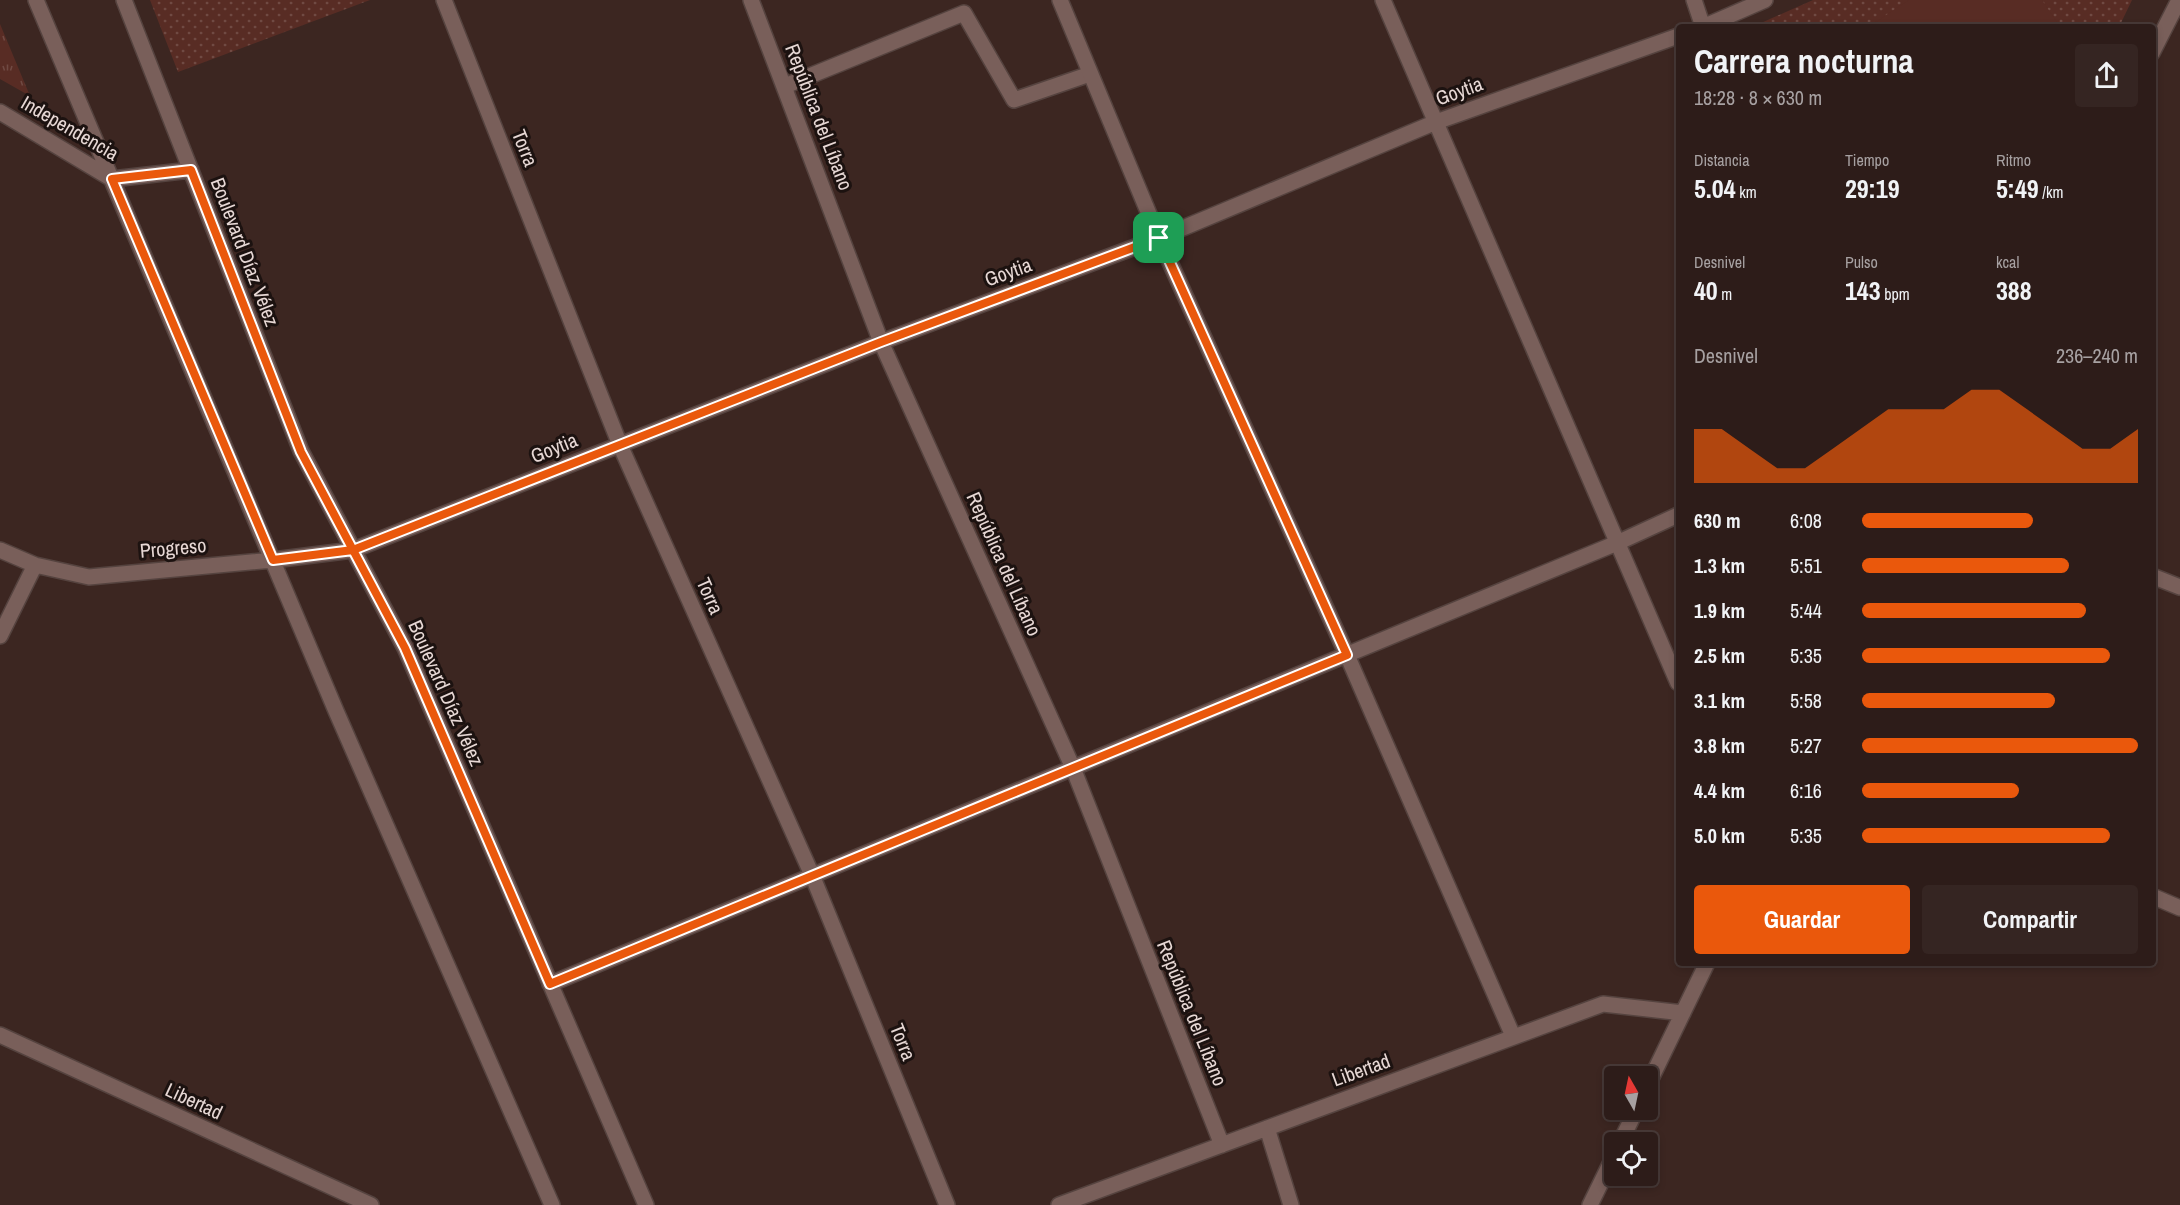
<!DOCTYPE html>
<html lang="es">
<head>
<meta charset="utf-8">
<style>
	:root { --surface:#2d1c19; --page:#352522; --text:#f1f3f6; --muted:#a7a1a2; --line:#483a38; --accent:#ea580c }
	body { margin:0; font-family:"Archivo Narrow",sans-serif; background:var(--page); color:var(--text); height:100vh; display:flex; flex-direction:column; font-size:22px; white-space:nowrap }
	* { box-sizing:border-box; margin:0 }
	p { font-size:20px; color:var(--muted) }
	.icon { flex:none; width:33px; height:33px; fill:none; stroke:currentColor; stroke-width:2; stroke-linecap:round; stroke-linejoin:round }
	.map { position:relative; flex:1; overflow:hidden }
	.sheet { position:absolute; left:1676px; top:24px; width:480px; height:942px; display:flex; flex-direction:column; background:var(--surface); border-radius:6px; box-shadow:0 3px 9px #0003,0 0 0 2px var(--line) }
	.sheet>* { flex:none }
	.needle { width:39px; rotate:351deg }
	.fabs { position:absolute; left:1604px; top:1066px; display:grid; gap:12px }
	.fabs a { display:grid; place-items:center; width:54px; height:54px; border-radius:6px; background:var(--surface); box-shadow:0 3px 9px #0003,0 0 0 2px var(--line); font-size:30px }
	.pin { position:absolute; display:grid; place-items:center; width:51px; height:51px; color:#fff; margin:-26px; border-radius:12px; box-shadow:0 3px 9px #0006 }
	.round { display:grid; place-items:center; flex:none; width:63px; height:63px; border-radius:6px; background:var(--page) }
	.summary { display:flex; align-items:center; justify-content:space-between; height:102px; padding:0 18px }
	h1 { font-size:33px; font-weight:700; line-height:45px }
	.figures { display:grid; grid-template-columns:repeat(3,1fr); gap:9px; height:102px; padding:6px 18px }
	.figures div { display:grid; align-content:center }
	.figures b { font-size:26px; font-weight:700 }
	.figures small { font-size:16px; font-weight:400 }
	.figures p { font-size:16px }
	.chart { height:168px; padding:12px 18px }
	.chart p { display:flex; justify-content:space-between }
	.chart svg { width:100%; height:108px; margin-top:6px; fill:var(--accent); opacity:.7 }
	.cta { display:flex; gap:12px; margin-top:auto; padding:12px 18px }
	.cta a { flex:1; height:69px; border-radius:6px; background:var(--accent); color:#fff; font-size:24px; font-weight:700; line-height:69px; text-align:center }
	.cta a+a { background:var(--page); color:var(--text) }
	ul { padding:0 18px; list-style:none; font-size:20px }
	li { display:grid; grid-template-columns:96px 72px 1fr; align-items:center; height:45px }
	li i { height:15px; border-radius:8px; background:var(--accent) }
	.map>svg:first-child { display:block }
	.grass { fill:url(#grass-dots) }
	.park { fill:url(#park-tufts) }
	.pitch { fill:#582c24 }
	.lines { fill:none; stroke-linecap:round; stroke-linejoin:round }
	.service-casing { stroke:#55433f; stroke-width:18 }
	.minor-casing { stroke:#55433f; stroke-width:18 }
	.service { stroke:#795f5a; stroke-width:15 }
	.minor { stroke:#795f5a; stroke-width:15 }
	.route-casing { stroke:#fff; stroke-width:12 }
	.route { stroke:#ea580c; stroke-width:8 }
	.labels { text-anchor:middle; stroke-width:6; stroke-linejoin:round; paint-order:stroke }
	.street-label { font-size:20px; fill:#e7d8d5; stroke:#1c1210 }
</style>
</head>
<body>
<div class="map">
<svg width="2180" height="1205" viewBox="0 0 2180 1205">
	<defs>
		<pattern id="grass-dots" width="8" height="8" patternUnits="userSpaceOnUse" patternTransform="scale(1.5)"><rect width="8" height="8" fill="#582c24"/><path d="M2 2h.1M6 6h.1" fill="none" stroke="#704a43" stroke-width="1.8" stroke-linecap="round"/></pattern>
		<pattern id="park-tufts" width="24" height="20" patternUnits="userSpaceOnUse" patternTransform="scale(1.5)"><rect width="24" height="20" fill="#582c24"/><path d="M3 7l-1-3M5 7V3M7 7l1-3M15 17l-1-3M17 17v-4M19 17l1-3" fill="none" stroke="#704a43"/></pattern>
	</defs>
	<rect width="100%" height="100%" fill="#3c2621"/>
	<path class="grass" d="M150,0h220l-192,72z
		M1813,0h319l-13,27h-367z"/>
	<path class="park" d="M0,24l30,72 -30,-17z"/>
	<path class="pitch" d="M1909,0h133l18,27h-192z"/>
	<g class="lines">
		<defs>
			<path id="service" d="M785,86l179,-73 50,87 76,-26"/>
			<path id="minor" d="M36,0l300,711 216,494
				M124,0l177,451 104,197 241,557
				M444,0l176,445 192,430 135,330
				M751,0l130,342 192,426 149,377
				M1060,0l99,238 188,417 166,381
				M1383,0l295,683
				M1694,0l9,27
				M1703,27l62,-27
				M2152,53l27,-53
				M0,112l112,67 79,-9
				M0,550l35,15 54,12 184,-17 80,-10 528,-208 278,-104 277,-116 242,-86
				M2152,576l28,11
				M0,636l35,-71
				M2152,896l28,12
				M550,984l1067,-441 61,-28
				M0,1035l371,170
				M1647,1087l60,-124
				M1267,1128l24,77
				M1620,1143l16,-33
				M1059,1205l544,-201 80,9
				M1590,1205l24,-49"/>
		</defs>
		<use href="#service" class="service-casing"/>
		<use href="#minor" class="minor-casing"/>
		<use href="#service" class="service"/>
		<use href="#minor" class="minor"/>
	</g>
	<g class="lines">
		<defs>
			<path id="route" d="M1159,238l-278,104 -528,208 -52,-98 -110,-282 -79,9 161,381 80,-10 52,98 145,336 797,-329 -188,-417"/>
		</defs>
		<use href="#route" class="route-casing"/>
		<use href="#route" class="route"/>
	</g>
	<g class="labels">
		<g class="street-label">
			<text transform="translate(1459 91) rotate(-20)" y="7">Goytia</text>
			<text transform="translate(819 117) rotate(69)" y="7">República del Líbano</text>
			<text transform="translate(70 128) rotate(30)" y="7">Independencia</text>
			<text transform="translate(525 148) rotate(68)" y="7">Torra</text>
			<text transform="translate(245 252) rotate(69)" y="7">Boulevard Díaz Vélez</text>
			<text transform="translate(1008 272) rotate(-20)" y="7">Goytia</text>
			<text transform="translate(554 448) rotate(-22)" y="7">Goytia</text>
			<text transform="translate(173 548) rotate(-5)" y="7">Progreso</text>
			<text transform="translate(1004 564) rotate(66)" y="7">República del Líbano</text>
			<text transform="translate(710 596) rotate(66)" y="7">Torra</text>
			<text transform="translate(446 693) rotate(66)" y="7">Boulevard Díaz Vélez</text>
			<text transform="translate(1192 1013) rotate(68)" y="7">República del Líbano</text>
			<text transform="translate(903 1042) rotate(68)" y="7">Torra</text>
			<text transform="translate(1361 1070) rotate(-20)" y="7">Libertad</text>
			<text transform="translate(194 1101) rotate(25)" y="7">Libertad</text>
		</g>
	</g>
</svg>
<div class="fabs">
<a><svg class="needle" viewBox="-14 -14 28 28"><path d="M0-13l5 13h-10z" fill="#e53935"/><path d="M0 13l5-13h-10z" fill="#a7a1a2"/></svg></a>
<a><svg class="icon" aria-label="locate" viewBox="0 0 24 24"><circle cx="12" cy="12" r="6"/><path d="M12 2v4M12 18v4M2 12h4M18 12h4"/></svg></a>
</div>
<div class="pin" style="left:1159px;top:238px;background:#1e9e55"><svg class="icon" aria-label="arrive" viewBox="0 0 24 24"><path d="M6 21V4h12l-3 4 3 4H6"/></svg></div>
<section class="sheet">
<div class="summary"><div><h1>Carrera nocturna</h1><p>18:28 · 8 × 630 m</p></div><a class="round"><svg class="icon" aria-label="share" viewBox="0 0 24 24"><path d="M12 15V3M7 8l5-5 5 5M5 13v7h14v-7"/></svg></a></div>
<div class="figures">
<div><p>Distancia</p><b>5.04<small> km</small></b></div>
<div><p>Tiempo</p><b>29:19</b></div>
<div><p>Ritmo</p><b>5:49<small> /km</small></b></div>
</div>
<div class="figures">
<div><p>Desnivel</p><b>40<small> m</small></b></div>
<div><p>Pulso</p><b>143<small> bpm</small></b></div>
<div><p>kcal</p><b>388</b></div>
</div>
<div class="chart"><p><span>Desnivel</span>236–240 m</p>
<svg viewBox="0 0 160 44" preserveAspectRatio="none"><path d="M0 44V22L10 22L20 30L30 38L40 38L50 30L60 22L70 14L80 14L90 14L100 6L110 6L120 14L130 22L140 30L150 30L160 22V44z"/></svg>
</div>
<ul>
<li><b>630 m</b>6:08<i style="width:62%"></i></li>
<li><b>1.3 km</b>5:51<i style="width:75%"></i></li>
<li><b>1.9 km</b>5:44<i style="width:81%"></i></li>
<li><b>2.5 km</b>5:35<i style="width:90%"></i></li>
<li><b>3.1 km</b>5:58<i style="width:70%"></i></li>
<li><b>3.8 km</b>5:27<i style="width:100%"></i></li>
<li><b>4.4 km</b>6:16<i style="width:57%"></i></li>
<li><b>5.0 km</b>5:35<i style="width:90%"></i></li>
</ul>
<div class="cta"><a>Guardar</a><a>Compartir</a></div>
</section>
</div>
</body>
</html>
